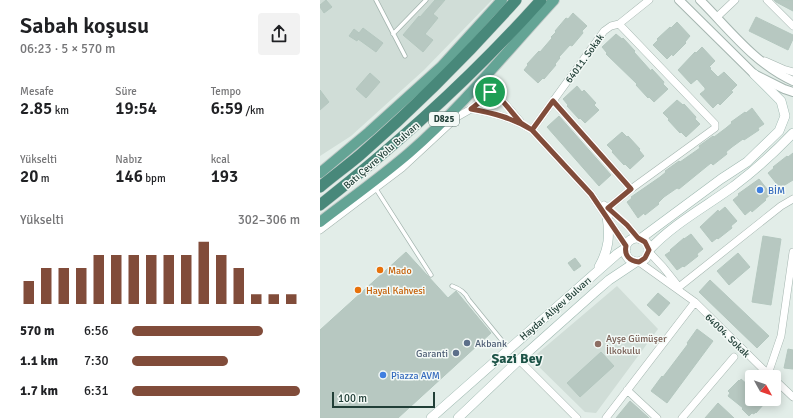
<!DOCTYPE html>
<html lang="tr">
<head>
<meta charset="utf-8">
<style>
	:root { --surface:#fff; --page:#f2f2f2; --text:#202124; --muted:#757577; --accent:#814c3a }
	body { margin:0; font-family:Signika,sans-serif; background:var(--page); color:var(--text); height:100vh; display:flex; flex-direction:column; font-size:15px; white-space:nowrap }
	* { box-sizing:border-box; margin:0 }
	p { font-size:13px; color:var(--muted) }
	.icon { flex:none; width:22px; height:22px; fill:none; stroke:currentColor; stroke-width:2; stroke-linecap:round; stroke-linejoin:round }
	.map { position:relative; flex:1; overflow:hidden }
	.details { display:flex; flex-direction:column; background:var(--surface); width:320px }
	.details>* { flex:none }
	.needle { width:26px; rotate:130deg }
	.buttons { position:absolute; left:425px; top:370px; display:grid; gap:8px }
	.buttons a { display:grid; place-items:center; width:36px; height:36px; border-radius:4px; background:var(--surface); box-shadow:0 2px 10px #0003; font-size:20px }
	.scale { position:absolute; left:12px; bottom:10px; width:103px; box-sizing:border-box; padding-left:4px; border:2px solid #213f37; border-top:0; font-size:11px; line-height:14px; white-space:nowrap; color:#213f37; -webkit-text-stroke:3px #f3f9f6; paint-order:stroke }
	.pin { position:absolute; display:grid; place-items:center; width:34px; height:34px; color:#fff; margin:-17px; border:2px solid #fff; border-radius:50%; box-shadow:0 1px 4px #0007 }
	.round { display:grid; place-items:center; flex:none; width:42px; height:42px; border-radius:4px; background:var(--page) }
	.overview { display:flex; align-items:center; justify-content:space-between; height:68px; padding:0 20px }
	h1 { font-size:22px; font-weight:600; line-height:30px }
	.metrics { display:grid; grid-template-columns:repeat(3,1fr); gap:6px; height:68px; padding:4px 20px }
	.metrics div { display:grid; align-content:center }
	.metrics b { font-size:17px; font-weight:600 }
	.metrics small { font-size:11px; font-weight:400 }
	.metrics p { font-size:11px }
	.chart { height:112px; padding:8px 20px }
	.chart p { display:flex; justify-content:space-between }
	.chart svg { width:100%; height:72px; margin-top:4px; stroke:var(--accent); stroke-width:6 }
	ul { padding:0 20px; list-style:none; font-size:13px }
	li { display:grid; grid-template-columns:64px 48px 1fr; align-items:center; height:30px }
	li i { height:10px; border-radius:5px; background:var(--accent) }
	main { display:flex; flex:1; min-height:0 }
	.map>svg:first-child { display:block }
	.built { fill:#d0ddd7 }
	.building { fill:#b7c8c1; stroke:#b4c7bf }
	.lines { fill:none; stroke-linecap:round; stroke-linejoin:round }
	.service-casing { stroke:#a4b5af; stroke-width:5 }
	.minor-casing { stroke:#a4b5af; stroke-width:8 }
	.tertiary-casing { stroke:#a4b5af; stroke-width:10 }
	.secondary-casing { stroke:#9fb9b1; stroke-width:10 }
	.primary-casing { stroke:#c1c9c7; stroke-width:12 }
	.trunk-casing { stroke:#c1c9c7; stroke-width:12 }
	.service { stroke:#fff; stroke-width:3.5 }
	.minor { stroke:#fff; stroke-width:7 }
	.tertiary { stroke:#fff; stroke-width:8 }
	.secondary { stroke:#fff; stroke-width:9 }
	.primary { stroke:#64a495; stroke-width:10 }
	.trunk { stroke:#48887a; stroke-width:11 }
	.route-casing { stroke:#fff; stroke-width:8 }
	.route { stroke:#814c3a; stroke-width:5 }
	.shop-dot { fill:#3f7fe0; stroke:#f3f9f6; stroke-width:1.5 }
	.food-dot { fill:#e8710a; stroke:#f3f9f6; stroke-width:1.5 }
	.service-dot { fill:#5c6f8a; stroke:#f3f9f6; stroke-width:1.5 }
	.education-dot { fill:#8d6e63; stroke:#f3f9f6; stroke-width:1.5 }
	.labels { text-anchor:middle; stroke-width:3; stroke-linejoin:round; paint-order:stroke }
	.shield { fill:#f3f9f6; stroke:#607770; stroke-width:1 }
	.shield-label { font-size:9px; font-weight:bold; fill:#213f37 }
	.street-label { font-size:10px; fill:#213f37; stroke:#f3f9f6 }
	.shop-label { font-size:10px; fill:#366cbe; stroke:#f3f9f6; text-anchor:start }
	.food-label { font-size:10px; fill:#c56008; stroke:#f3f9f6; text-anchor:start }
	.education-label { font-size:10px; fill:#785e54; stroke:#f3f9f6; text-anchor:start }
	.service-label { font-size:10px; fill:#4e5e75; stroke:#f3f9f6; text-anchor:start }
	.district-label { font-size:14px; font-weight:bold; fill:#1c5246; stroke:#f3f9f6 }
</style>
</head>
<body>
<main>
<section class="details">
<div class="overview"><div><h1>Sabah koşusu</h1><p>06:23 · 5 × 570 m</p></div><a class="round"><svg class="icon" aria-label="share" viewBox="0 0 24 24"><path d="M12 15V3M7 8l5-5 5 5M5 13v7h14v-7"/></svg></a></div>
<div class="metrics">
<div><p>Mesafe</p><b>2.85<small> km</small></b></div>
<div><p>Süre</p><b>19:54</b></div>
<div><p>Tempo</p><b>6:59<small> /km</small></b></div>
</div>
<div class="metrics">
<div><p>Yükselti</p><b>20<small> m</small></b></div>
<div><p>Nabız</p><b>146<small> bpm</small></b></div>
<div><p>kcal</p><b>193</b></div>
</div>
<div class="chart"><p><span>Yükselti</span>302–306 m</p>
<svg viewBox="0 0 160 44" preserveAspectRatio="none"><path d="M5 44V30M15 44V22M25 44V22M35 44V22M45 44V14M55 44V14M65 44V14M75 44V14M85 44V14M95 44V14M105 44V6M115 44V14M125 44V22M135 44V38M145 44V38M155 44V38"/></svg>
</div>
<ul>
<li><b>570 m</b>6:56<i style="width:78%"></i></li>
<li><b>1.1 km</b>7:30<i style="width:57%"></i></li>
<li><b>1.7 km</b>6:31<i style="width:100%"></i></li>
</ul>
</section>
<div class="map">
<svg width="473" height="418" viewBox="0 0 473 418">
	<rect width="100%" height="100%" fill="#e2ede8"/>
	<path class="built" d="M0,0h172l-68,70 -73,66 -31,20z
		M297,286l41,43 -62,84 -11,-1 -54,-53z"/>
	<path class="building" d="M6,0l6,7 -8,6 -4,-6v-2z
		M115,0h10l-12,14 5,4 -13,16 8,6 -10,12 -20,-17 16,-19 1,1z
		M454,0h19v11l-17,-9z
		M253,13l14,13 -5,5 1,2 -11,13 -2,-1 -11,12 1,1 -5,6 1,1 -12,14 -1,-1 -5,5 -14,-13 4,-5 -1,-1 12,-13 1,1 12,-14 -1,-1 5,-5 -1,-1 11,-13 2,1z
		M436,17l37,18v4l-5,11 -39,-19z
		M357,22l13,14 -5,6 1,1 -13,13 -1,-2 -5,5 -14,-14 5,-5 -1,-1 13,-12 1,1z
		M43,28l20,15 -7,9 -18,-13 -1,2 -8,-5 5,-7 5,4z
		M296,34l6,5 1,-1 12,13 -1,1 17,19 1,-2 12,13 -1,2 5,5 -14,13 -5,-5 -1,1 -12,-13 1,-1 -31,-30 1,-1 -5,-6z
		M382,47l13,14 -6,6 2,1 -1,1 8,8 6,-5 13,13 -6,6 2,1 -13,13 -2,-2 -5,5 -13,-14 5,-4v-2l-8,-9 -6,5 -13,-14 17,-18 1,1z
		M50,73l10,9 -14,16 -10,-9z
		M257,86l5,6 2,-2 12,13 -2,2 5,5 -14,13 -5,-5 -1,1 -12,-13 1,-1 -5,-6z
		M0,90l9,12 -9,8z
		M357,100l6,5 1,-1 12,13 -1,2 5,5 -14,13 -5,-5 -1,1 -12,-13 1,-1 -6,-6z
		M432,108l12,16 -6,4 1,2 -15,10 -1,-1 -11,8 -6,5 1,2 -14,11 -2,-2 -5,4 -27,22 -2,-1 -13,9 -6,6 1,1 -14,11 -1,-2 -6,5 -11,-16 5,-4 -1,-1 29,-20 6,-5 -1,-1 14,-10 1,1 20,-14 -1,-2 14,-10 1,1 12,-9 6,-5 -1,-1 14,-10 1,1z
		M239,116l52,59 -12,11 -52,-59z
		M302,132l5,5 1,-1 12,13 -1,1 5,6 -14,13 -5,-5 -1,1 -12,-13 1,-1 -6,-6z
		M473,153v27l-13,8 -12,-15 6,-5 -1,-1 14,-11 1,1z
		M439,179l12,15 -6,5 1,1 -14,12 -1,-2 -6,5 -12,-15 6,-5 -1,-1z
		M405,207l12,14 -6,5 1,2 -14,11 -1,-1 -5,4 -12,-15 18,-17 1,2z
		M371,234l12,15 -6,5 1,2 -14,11 -1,-1 -6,4 -12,-15 6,-4 -1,-1 14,-12v1z
		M443,236l18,3 -10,66 -19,-3z
		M86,252l42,46 8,-7 35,42 -93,85h-78v-88z
		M418,253l12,14 -21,18 -12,-14z
		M255,258l6,8 -7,5 -6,-8z
		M390,280l59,56 -12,12 -58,-56z
		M338,293l12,10 -11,13 -12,-11z
		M377,329l16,12 -46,62 -16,-12 11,-15 1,1 25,-33 -1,-1z
		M468,349l5,1v19l-9,-1z
		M281,352l13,14 -34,31 -13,-14z
		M421,379l7,6 -2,2 6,6v6h10l2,3 -1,1 1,1 -8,9 -1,-1 -1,2 -2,-1 -3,3 -7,-7 1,-1 -15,-12 2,-3 -2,-2 11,-11 1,1z
		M310,401l19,17h-33z
		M398,403l16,15h-29z"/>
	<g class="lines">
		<defs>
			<path id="service" d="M56,0l29,56
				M73,34l33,-34
				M56,189l55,86
				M132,286c8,3 13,6 17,14l39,48"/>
			<path id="minor" d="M447,0l26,26
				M397,17l18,-17
				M445,61l18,8 10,3
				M172,87l3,5 25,29
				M233,101l78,88
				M151,109l14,-11 7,-11 -3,-14
				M212,130l72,-99 7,-5 8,-2 30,-24
				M284,205l23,20 11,13
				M288,208l23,-19 84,-61v-4l-96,-100
				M0,230l82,-62 55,-51 14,-8c22,4 42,9 61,21l59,64 35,52
				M329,252l14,15 16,20
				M319,262l56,40 76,75
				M359,287l102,-81 12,-7
				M199,360l58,58
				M448,374l13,-38 12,-84
				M454,379l19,18
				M307,390l30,28
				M286,418l89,-116
				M362,418l52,-61"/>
			<path id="tertiary" d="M359,0l75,74 30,15 9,3
				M380,0c29,29 55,64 93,81"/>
			<path id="secondary" d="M305 250a12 12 0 1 1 24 0a12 12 0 1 1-24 0Z
				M320,239l81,-60 26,-17 32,-31 6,-15 -4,-15 -27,-27
				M329,250c24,-26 56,-43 85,-64 21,-16 41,-34 59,-53
				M279,267c10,-18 11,-31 8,-51
				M111,418l186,-164 9,-6
				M138,418l61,-58 75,-67 15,-13 27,-18"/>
			<path id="primary" d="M0,173l49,-41 72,-65 61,-67
				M0,222c30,-23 61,-45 89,-69 53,-46 98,-102 145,-153"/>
			<path id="trunk" d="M0,187c13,-11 27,-21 40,-32 55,-48 107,-100 156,-155
				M0,205c79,-62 154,-130 221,-205"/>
		</defs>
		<use href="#service" class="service-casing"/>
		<use href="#minor" class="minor-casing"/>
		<use href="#tertiary" class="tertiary-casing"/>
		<use href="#secondary" class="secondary-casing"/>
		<use href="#primary" class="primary-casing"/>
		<use href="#trunk" class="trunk-casing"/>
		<use href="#service" class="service"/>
		<use href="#minor" class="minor"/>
		<use href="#tertiary" class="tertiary"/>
		<use href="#secondary" class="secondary"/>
		<use href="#primary" class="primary"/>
		<use href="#trunk" class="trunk"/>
	</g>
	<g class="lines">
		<defs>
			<path id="route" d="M170,92l2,-5 3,5 26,31 11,7 59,64 35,52c-2,9 3,15 13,16l6,-4 4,-8 -4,-8 -7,-4 -11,-13 -19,-17 23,-19 -78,-88 -21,29c-19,-12 -39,-17 -61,-21l14,-11 5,-6"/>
		</defs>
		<use href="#route" class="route-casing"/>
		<use href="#route" class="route"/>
	</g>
	<g class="shop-dot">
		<circle cx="440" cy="190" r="4"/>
		<circle cx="63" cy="375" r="4"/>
	</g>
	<g class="food-dot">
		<circle cx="60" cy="270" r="4"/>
		<circle cx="38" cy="290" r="4"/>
	</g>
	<g class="service-dot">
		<circle cx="147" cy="343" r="4"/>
		<circle cx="136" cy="353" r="4"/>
	</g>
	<circle class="education-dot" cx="278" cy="344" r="4"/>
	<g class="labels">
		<rect class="shield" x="109" y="112" width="30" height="14" rx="3"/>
		<g class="shield-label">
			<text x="124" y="122">D825</text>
		</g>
		<g class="street-label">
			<text transform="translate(264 58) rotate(-54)" y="4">64011. Sokak</text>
			<text transform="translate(61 155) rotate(-41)" y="4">Batı Çevre Yolu Bulvarı</text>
			<text transform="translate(235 308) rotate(-41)" y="4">Haydar Aliyev Bulvarı</text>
			<text transform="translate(408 335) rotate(44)" y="4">64004. Sokak</text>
		</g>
		<g class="shop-label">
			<text x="448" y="194">BİM</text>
			<text x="71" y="379">Piazza AVM</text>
		</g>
		<g class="food-label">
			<text x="68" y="274">Mado</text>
			<text x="46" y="294">Hayal Kahvesi</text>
		</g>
		<g class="education-label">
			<text x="286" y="342">Ayşe Gümüşer<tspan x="286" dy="12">İlkokulu</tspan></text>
		</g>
		<g class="service-label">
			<text x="155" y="347">Akbank</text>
			<text x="128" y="357" text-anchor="end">Garanti</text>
		</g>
		<g class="district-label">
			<text x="197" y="363">Şazi Bey</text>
		</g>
	</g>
</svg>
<div class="buttons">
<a><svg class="needle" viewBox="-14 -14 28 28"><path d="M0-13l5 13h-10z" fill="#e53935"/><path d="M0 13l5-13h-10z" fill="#757577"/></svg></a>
</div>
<div class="scale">100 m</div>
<div class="pin" style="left:170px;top:92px;background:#1e9e55"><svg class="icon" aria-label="arrive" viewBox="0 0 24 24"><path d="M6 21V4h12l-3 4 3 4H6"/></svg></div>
</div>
</main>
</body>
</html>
